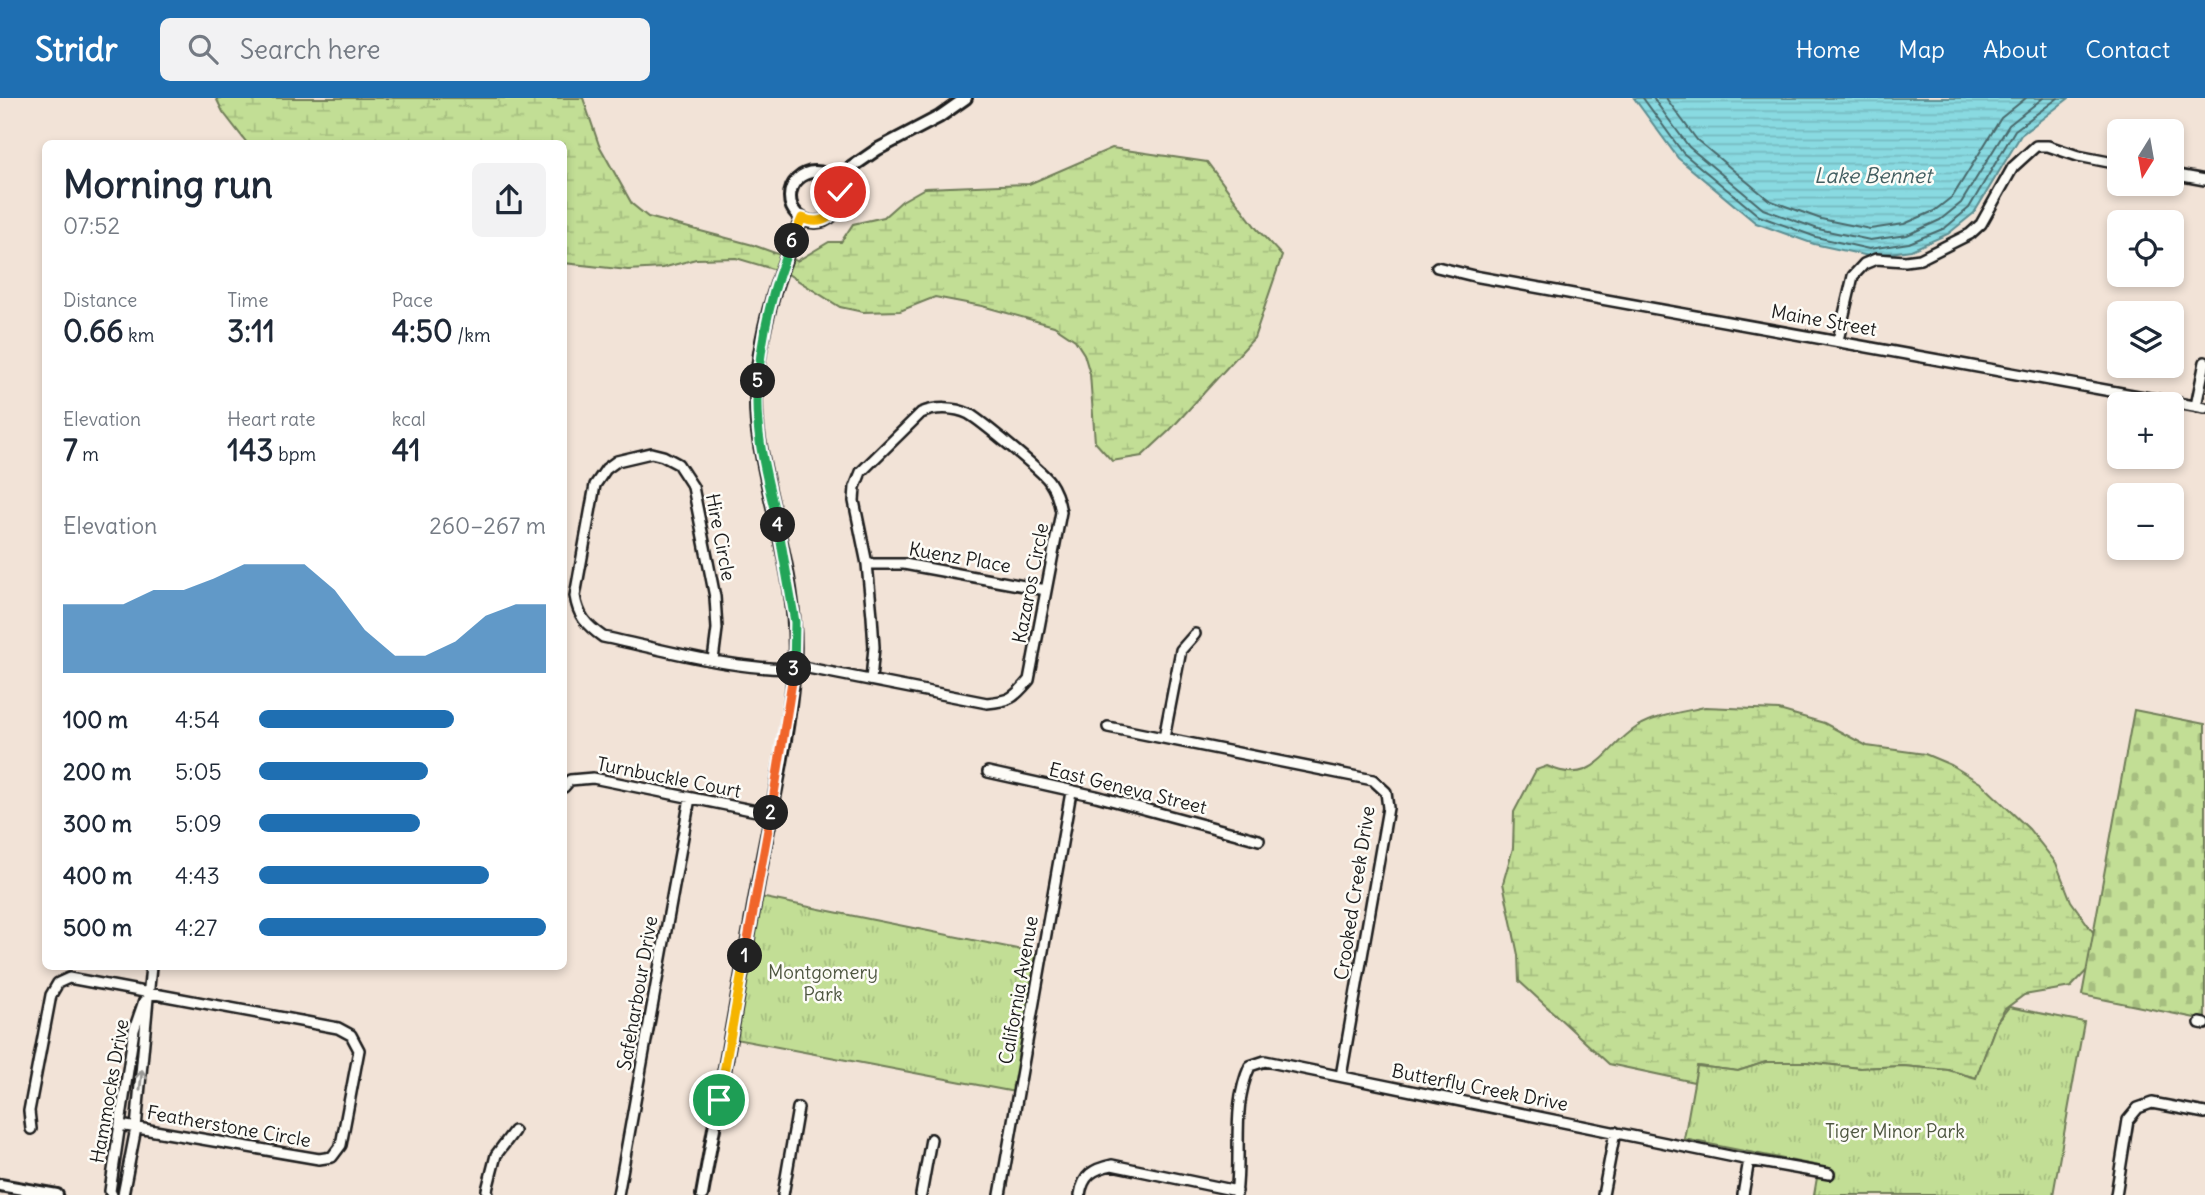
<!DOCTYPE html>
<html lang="en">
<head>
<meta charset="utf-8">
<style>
	:root { --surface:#fff; --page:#f2f2f3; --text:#1f2937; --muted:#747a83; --accent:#1f6fb2 }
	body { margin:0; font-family:Delius,sans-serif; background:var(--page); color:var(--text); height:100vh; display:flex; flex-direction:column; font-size:26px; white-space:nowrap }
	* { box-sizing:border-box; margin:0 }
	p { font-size:23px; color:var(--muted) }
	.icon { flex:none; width:38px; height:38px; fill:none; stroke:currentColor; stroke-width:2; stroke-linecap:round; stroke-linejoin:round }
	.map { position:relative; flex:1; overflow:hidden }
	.panel { position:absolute; left:42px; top:42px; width:525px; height:830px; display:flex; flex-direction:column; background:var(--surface); border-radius:10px; box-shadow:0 4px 10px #0003 }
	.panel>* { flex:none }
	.needle { width:46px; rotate:191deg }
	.buttons { position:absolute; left:2107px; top:21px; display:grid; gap:14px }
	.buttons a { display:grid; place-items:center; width:77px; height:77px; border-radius:10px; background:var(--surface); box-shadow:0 4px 10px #0003; font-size:35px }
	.pin { position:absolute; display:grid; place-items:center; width:60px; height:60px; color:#fff; margin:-30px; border:4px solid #fff; border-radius:50%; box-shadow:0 2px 7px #0007 }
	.km { position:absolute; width:35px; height:35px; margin:-18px; border-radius:50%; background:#222; color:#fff; font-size:19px; line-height:35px; text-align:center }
	.round { display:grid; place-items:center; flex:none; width:74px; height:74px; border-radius:10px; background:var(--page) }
	.overview { display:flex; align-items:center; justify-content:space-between; height:119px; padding:0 21px }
	h1 { font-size:38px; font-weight:700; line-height:52px }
	.figures { display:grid; grid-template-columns:repeat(3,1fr); gap:10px; height:119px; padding:7px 21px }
	.figures div { display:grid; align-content:center }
	.figures b { font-size:30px; font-weight:700 }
	.figures small { font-size:19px; font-weight:400 }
	.figures p { font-size:19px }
	.chart { height:196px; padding:14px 21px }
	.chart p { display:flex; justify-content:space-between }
	.chart svg { width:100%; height:126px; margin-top:7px; fill:var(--accent); opacity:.7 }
	ul { padding:0 21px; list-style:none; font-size:23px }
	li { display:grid; grid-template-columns:112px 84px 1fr; align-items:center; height:52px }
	li i { height:18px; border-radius:9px; background:var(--accent) }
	header { display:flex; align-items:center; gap:42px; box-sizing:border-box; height:98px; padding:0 35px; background:var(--accent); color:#fff }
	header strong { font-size:33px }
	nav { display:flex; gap:38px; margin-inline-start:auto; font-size:24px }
	.search { width:490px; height:63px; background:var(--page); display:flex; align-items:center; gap:18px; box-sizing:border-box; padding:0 24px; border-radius:10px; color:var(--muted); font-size:26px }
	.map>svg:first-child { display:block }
	.wetland { fill:url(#wetland-marsh); stroke:#6f7d58; stroke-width:2 }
	.cemetery { fill:url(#cemetery-stones); stroke:#6f7d58; stroke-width:2 }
	.park { fill:url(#park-tufts); stroke:#6f7d58; stroke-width:2 }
	.water { fill:url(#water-rules); stroke:#5d8e92; stroke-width:2 }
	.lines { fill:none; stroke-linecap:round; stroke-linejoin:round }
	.shore { stroke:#48686b; stroke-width:2 }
	.minor-casing { stroke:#1c1c1c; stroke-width:14 }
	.tertiary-casing { stroke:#1c1c1c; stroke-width:16 }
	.minor { stroke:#fdfcf7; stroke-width:9 }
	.tertiary { stroke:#fdfcf7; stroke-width:10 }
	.oneway { stroke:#989794 }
	.split-1-casing { stroke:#fff; stroke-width:14 }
	.split-2-casing { stroke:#fff; stroke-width:14 }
	.split-3-casing { stroke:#fff; stroke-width:14 }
	.split-4-casing { stroke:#fff; stroke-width:14 }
	.split-5-casing { stroke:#fff; stroke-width:14 }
	.split-6-casing { stroke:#fff; stroke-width:14 }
	.split-7-casing { stroke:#fff; stroke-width:14 }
	.split-1 { stroke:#f5b400; stroke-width:9 }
	.split-2 { stroke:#f0652b; stroke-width:9 }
	.split-3 { stroke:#f0652b; stroke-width:9 }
	.split-4 { stroke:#22a559; stroke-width:9 }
	.split-5 { stroke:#22a559; stroke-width:9 }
	.split-6 { stroke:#22a559; stroke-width:9 }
	.split-7 { stroke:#f5b400; stroke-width:9 }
	.labels { text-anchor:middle; stroke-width:5; stroke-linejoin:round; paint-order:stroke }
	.street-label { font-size:19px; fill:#1c1c1c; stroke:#fdfcf7 }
	.park-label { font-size:19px; fill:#4e5640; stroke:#fdfcf7 }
	.water-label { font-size:21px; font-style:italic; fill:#425e61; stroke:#fdfcf7 }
</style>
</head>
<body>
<header>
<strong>Stridr</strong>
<div class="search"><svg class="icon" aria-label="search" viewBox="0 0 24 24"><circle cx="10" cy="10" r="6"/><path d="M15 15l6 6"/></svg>Search here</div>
<nav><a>Home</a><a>Map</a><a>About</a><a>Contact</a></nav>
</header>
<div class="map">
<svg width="2205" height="1097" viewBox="0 0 2205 1097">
	<defs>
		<pattern id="wetland-marsh" width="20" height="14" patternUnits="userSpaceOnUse" patternTransform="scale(1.75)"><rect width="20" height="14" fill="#c2de95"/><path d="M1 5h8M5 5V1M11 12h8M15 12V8" fill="none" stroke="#a6be80"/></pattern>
		<pattern id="cemetery-stones" width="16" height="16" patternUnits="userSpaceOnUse" patternTransform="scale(1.75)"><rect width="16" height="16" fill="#c2de95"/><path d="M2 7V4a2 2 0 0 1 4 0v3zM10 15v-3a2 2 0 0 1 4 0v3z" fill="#a6be80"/></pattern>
		<pattern id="park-tufts" width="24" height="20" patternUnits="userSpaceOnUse" patternTransform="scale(1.75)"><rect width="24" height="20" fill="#c2de95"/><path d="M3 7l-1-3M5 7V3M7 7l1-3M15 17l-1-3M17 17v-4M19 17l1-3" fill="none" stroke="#a6be80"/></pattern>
		<pattern id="water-rules" width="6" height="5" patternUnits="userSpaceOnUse" patternTransform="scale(1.75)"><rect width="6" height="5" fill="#89dae1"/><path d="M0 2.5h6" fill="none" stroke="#76bac0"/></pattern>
	</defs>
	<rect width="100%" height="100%" fill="#f2e3d7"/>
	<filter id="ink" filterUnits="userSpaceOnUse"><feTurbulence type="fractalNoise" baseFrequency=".0143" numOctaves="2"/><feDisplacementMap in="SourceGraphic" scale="14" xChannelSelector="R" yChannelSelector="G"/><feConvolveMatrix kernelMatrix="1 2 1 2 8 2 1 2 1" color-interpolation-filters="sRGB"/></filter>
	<g filter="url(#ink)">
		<path class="wetland" d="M216,0h367l16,47 33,59 16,13 105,28 44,16 32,-19h12l12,-18 31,-7 18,-16 23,-13 104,-4 83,-36 95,14 50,67 25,27 -28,82 -84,92 -28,26 -30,5 -17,-19 -5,-68 -6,-20 -9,-14 -21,-14 -72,-20 -47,-9 -35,14 -37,1 -23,-5 -54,-34 -50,-15 -40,1 -34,9 -34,2 -64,-7v-119l-317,-1 -24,-31z
			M1705,609l74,3 45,13 43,23 58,8 26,11 31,19 47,45 27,34 15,38 22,31 4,14 -4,18 -22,23 -47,8 -19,14 -8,13 -21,56 -28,-8 -45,-4 -43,2 -54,-6h-40l-28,9 -40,-5 -4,16 -85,-18 -90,-83 -1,-26 -15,-72 10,-35 1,-36 22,-42 11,-4c48,22 57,-18 90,-39 19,-12 46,-15 68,-20z"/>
		<path class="cemetery" d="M2134,612l71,14v296l-123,-25z"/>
		<path class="park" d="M760,799l272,55 7,5 -24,135 -280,-53z
			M2009,909l75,15 -31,173h-239l5,-29 -135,-27 13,-73 41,5 28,-9h40l54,6 43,-2 45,4 28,8 21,-56z"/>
		<path class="water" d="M1634,0h435l-48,37 -47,78 -26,21 -37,16 -42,6 -55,-12 -58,-21 -78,-65z"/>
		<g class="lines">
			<path class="shore" d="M1643,0l40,55 76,63 57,21 53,12 40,-6 36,-15 24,-20 46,-78 43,-32
				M1653,0l36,49 74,62 55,20 52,11 37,-5 33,-15 21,-17 48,-78 34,-27
				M1666,0l31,42 72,60 52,19 49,10 34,-5 30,-13 19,-15 48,-78 25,-20"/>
			<defs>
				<path id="minor" d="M2172,76l33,6
					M1437,169l37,9 731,132
					M1838,242l15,-64 11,-12 12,-5 29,2 15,-2 50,-25 11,-10 32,-57 23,-21h12l30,10 41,8
					M2196,308l9,-44
					M867,466h37l142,26
					M713,562l4,-31 -2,-32 -22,-110 -15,-23 -15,-8 -12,-3 -34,8 -11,8 -11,16 -20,111c3,20 11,29 28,41 63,13 140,36 205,31l179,35c23,-2 27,-5 42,-23l32,-168c-2,-11 -5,-21 -12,-31 -6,-9 -69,-61 -80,-67 -15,-7 -34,-7 -48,-1l-60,59 -6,15 -1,14 13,63 5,52 2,31 -3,33
					M1108,629l265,53 13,12 2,16 -47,268
					M1164,640l17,-88 14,-16
					M988,674l108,24 163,44
					M564,689l6,-7 23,-2 178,36
					M2200,925l5,1
					M31,1031l-2,-18 22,-116 7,-12 11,-5 269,50 13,7 8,15 -18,95 -9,12 -13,2 -199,-34
					M112,1097l-2,-4 24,-161 10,-29
					M123,1097l13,-67 15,-162
					M488,1097l-1,-5 9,-35 18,-24
					M618,1097l72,-397
					M783,1097l15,-87
					M921,1097l10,-56
					M1000,1097l71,-403
					M1080,1097c3,-20 13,-26 32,-30l125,26
					M1236,1097c6,-43 -5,-88 14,-129l15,-5 484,99 80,14
					M1603,1097l12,-63
					M1743,1097l6,-35
					M2116,1097l12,-75 10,-12 14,-5 53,10"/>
				<path id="tertiary" d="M790 99a25 25 0 1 1 50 0a25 25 0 1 1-50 0Z
					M833,82l45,-31 61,-32 27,-19
					M0,1087l57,10
					M702,1097c20,-111 40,-222 60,-334 12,-63 27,-128 32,-193 6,-79 -23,-153 -35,-229 -12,-73 14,-155 43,-221"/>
			</defs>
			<use href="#minor" class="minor-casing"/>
			<use href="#tertiary" class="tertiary-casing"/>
			<use href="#minor" class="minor"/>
			<use href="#tertiary" class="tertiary"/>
		</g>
		<defs><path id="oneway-shaft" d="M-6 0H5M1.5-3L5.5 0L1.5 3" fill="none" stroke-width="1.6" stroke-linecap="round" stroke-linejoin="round" transform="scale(1.75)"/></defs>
		<use class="oneway" href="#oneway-shaft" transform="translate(141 982) rotate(-84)"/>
	</g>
	<g class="lines" filter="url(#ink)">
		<defs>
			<path id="split-1" d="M719,1002l26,-144"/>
			<path id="split-2" d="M745,858l26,-143"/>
			<path id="split-3" d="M771,715l23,-144"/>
			<path id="split-4" d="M778,427l17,97 -1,47"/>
			<path id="split-5" d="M758,283c-5,49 9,97 20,144"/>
			<path id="split-6" d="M758,283c4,-48 15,-96 34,-140"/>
			<path id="split-7" d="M792,143l10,-23c21,9 38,-3 38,-26"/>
		</defs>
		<use href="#split-1" class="split-1-casing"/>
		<use href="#split-2" class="split-2-casing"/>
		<use href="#split-3" class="split-3-casing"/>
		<use href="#split-4" class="split-4-casing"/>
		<use href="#split-5" class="split-5-casing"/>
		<use href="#split-6" class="split-6-casing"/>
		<use href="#split-7" class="split-7-casing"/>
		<use href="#split-1" class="split-1"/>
		<use href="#split-2" class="split-2"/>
		<use href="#split-3" class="split-3"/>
		<use href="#split-4" class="split-4"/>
		<use href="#split-5" class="split-5"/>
		<use href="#split-6" class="split-6"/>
		<use href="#split-7" class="split-7"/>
	</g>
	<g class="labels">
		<g class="street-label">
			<text transform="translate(1824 222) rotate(10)" y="7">Maine Street</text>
			<text transform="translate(721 439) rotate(79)" y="7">Hire Circle</text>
			<text transform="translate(960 459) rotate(10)" y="7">Kuenz Place</text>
			<text transform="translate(1030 485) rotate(-79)" y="7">Kazaros Circle</text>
			<text transform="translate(669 679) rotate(11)" y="7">Turnbuckle Court</text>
			<text transform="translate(1128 690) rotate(14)" y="7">East Geneva Street</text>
			<text transform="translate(1354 795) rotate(-81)" y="7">Crooked Creek Drive</text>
			<text transform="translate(1018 892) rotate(-80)" y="7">California Avenue</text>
			<text transform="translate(637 895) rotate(-80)" y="7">Safeharbour Drive</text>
			<text transform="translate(1480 989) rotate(11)" y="7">Butterfly Creek Drive</text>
			<text transform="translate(109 993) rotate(-80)" y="7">Hammocks Drive</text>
			<text transform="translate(229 1028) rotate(10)" y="7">Featherstone Circle</text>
		</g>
		<g class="park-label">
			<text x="823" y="881">Montgomery<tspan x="823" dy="22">Park</tspan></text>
			<text x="1895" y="1040">Tiger Minor Park</text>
		</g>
		<g class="water-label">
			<text x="1873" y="85">Lake Bennet</text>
		</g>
	</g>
</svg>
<div class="buttons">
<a><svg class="needle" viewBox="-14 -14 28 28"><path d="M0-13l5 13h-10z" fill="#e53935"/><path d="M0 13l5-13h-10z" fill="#747a83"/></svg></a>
<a><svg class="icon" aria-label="locate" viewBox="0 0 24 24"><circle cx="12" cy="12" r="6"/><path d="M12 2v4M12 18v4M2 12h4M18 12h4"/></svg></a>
<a><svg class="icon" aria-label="layers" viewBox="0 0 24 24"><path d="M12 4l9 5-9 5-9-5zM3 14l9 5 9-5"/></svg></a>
<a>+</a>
<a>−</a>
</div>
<div class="pin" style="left:719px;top:1002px;background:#1e9e55"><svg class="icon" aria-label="arrive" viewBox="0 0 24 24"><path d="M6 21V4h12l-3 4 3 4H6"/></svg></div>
<div class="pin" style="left:840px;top:94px;background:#d93025"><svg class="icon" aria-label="check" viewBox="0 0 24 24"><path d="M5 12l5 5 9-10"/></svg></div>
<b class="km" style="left:745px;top:858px">1</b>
<b class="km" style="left:771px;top:715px">2</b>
<b class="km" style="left:794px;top:571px">3</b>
<b class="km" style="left:778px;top:427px">4</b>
<b class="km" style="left:758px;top:283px">5</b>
<b class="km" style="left:792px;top:143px">6</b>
<section class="panel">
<div class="overview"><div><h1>Morning run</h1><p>07:52</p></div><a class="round"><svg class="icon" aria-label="share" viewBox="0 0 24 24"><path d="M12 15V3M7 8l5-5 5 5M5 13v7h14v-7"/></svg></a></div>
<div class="figures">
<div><p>Distance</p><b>0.66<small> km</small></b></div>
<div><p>Time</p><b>3:11</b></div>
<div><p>Pace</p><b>4:50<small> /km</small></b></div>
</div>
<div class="figures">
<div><p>Elevation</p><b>7<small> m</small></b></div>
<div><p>Heart rate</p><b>143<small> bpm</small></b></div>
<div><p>kcal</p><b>41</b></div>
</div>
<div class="chart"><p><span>Elevation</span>260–267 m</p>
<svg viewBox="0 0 160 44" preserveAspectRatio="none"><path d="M0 44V20L10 20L20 20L30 15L40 15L50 11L60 6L70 6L80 6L90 15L100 29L110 38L120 38L130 33L140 24L150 20L160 20V44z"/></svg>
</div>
<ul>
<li><b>100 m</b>4:54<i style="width:68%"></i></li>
<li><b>200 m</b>5:05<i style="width:59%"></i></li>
<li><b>300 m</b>5:09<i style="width:56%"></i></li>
<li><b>400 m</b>4:43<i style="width:80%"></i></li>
<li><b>500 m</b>4:27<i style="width:100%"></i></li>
</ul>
</section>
</div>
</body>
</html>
